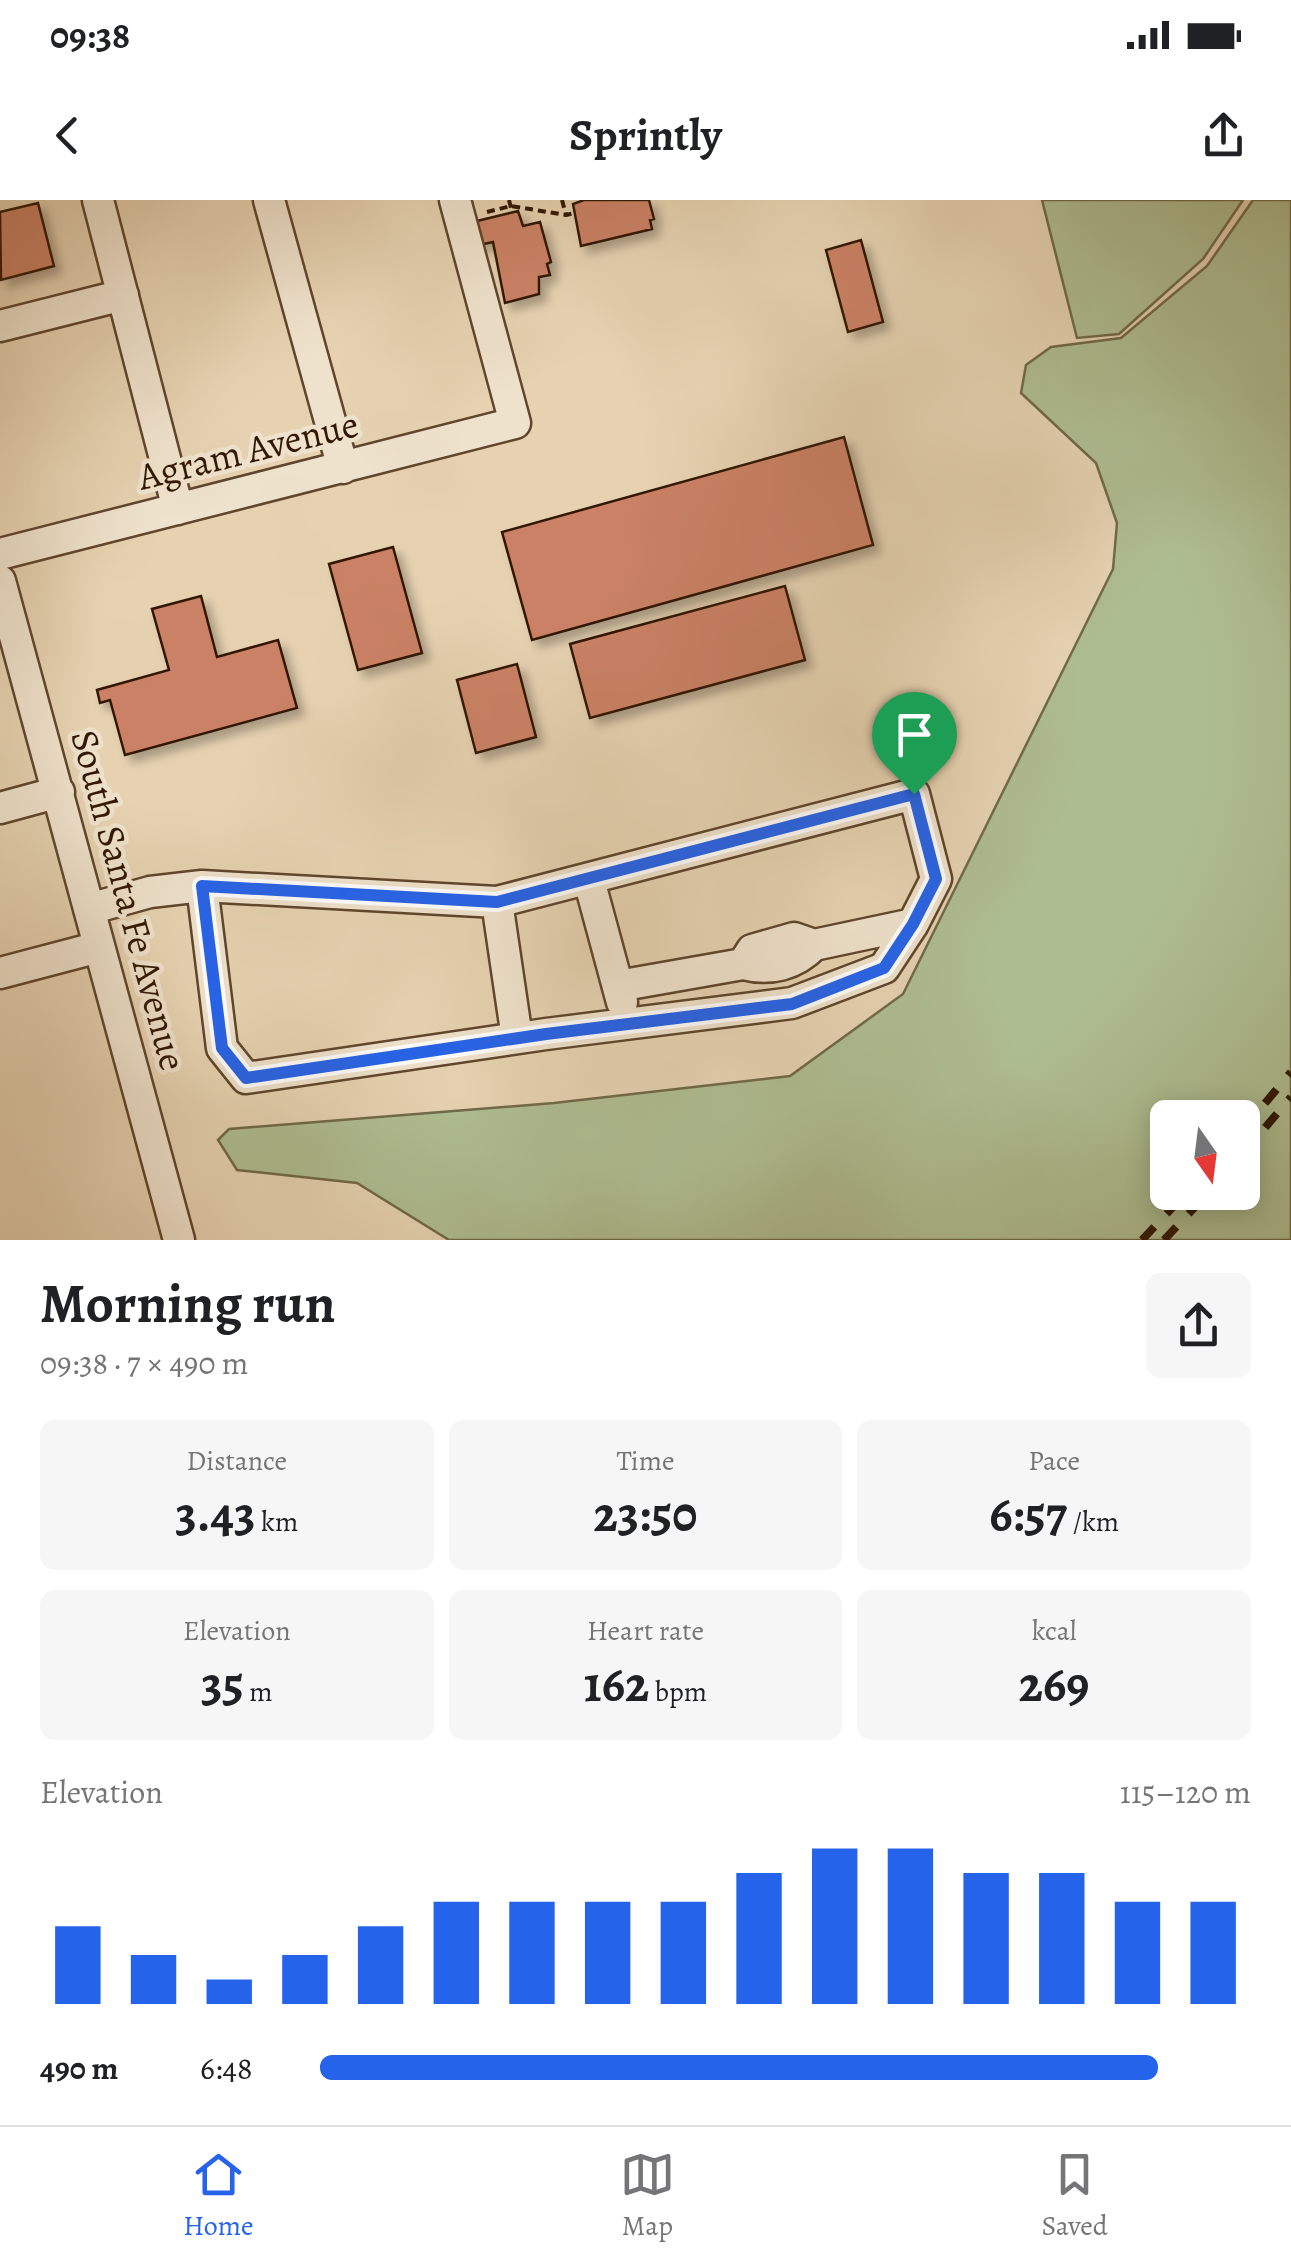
<!DOCTYPE html>
<html lang="en">
<head>
<meta charset="utf-8">
<style>
	:root { --surface:#fff; --page:#f6f6f6; --text:#202124; --muted:#757577; --line:#e0e0e0; --accent:#2563eb }
	body { margin:0; font-family:Alegreya,serif; background:var(--page); color:var(--text); height:100vh; display:flex; flex-direction:column; font-size:38px; white-space:nowrap }
	* { box-sizing:border-box; margin:0 }
	p { font-size:32px; color:var(--muted) }
	.icon { flex:none; width:55px; height:55px; fill:none; stroke:currentColor; stroke-width:2; stroke-linecap:round; stroke-linejoin:round }
	.map { position:relative; height:1040px; overflow:hidden }
	.drawer { display:flex; flex-direction:column; background:var(--surface); flex:1 }
	.drawer>* { flex:none }
	.needle { width:65px; rotate:166deg }
	.tools { position:absolute; left:1150px; top:900px; display:grid; gap:20px }
	.tools a { display:grid; place-items:center; width:110px; height:110px; border-radius:15px; background:var(--surface); box-shadow:0 5px 25px #0003; font-size:50px }
	.pin { position:absolute; display:grid; place-items:center; width:85px; height:85px; color:#fff; margin:-102px -42px; border-radius:50% 50% 50% 0; rotate:-45deg; box-shadow:0 0 10px #0007 }
	.pin .icon { rotate:45deg }
	.round { display:grid; place-items:center; flex:none; width:105px; height:105px; border-radius:15px; background:var(--page) }
	.overview { display:flex; align-items:center; justify-content:space-between; height:170px; padding:0 40px }
	h1 { font-size:55px; font-weight:700; line-height:75px }
	.figures { display:grid; grid-template-columns:repeat(3,1fr); gap:15px; height:170px; padding:10px 40px }
	.figures div { display:grid; align-content:center; border-radius:15px; background:var(--page); text-align:center }
	.figures b { font-size:50px; font-weight:700 }
	.figures small { font-size:28px; font-weight:400 }
	.figures p { font-size:28px }
	.chart { height:280px; padding:20px 40px }
	.chart p { display:flex; justify-content:space-between }
	.chart svg { width:100%; height:180px; margin-top:10px; stroke:var(--accent); stroke-width:6 }
	ul { padding:0 40px; list-style:none; font-size:32px }
	li { display:grid; grid-template-columns:160px 120px 1fr; align-items:center; height:75px }
	li i { height:25px; border-radius:12px; background:var(--accent) }
	.status { display:flex; justify-content:space-between; align-items:center; height:70px; padding:0 50px; background:var(--surface); direction:ltr }
	.status svg { height:28px; fill:currentColor }
	header { display:flex; justify-content:space-between; align-items:center; height:130px; padding:0 40px; background:var(--surface); font-size:45px; font-weight:700 }
	.tab-bar { display:flex; justify-content:space-around; align-items:center; height:140px; border-top:2px solid var(--line); background:var(--surface); font-size:28px; color:var(--muted) }
	.tab-bar a { display:grid; justify-items:center; gap:5px }
	.tab-bar .on { color:var(--accent) }
	.map>svg:first-child { display:block }
	.green { fill:#aebd91; stroke:#706a48; stroke-width:2.5; fill-rule:evenodd }
	.building { fill:#ca8165; stroke:#321800; stroke-width:2.5; filter:url(#shadow) }
	.lines { fill:none; stroke-linecap:round; stroke-linejoin:round }
	.minor-casing { stroke:#5f462c; stroke-width:35 }
	.path { stroke:#321800; stroke-width:4; stroke-dasharray:8 5; stroke-linecap:butt }
	.minor { stroke:#efe2cc; stroke-width:30 }
	.rail { stroke:#321800; stroke-width:8; stroke-dasharray:18 18; stroke-linecap:butt }
	.route-casing { stroke:#fff; stroke-width:20 }
	.route { stroke:#2563eb; stroke-width:12 }
	.labels { text-anchor:middle; stroke-width:9; stroke-linejoin:round; paint-order:stroke }
	.street-label { font-size:38px; fill:#321800; stroke:#efe2cc }
</style>
</head>
<body>
<div class="status"><b>09:38</b><svg viewBox="0 0 49 12"><path d="M0 12V9h3v3zM5 12V6h3v6zM10 12V3h3v9zM15 12V0h3v12zM26 1h20v11H26zM47 4h2v5h-2z"/></svg></div>
<header><svg class="icon" aria-label="back" viewBox="0 0 24 24"><path d="M15 5l-7 7 7 7"/></svg>Sprintly<svg class="icon" aria-label="share" viewBox="0 0 24 24"><path d="M12 15V3M7 8l5-5 5 5M5 13v7h14v-7"/></svg></header>
<div class="map">
<svg width="1291" height="1040" viewBox="0 0 1291 1040">
	<defs>
		<filter id="shadow"><feDropShadow dx="7" dy="7" stdDeviation="5" flood-color="#0004"/></filter>
	</defs>
	<rect width="100%" height="100%" fill="#e6d2b1"/>
	<filter id="stains"><feTurbulence type="fractalNoise" baseFrequency=".002" numOctaves="4"/><feColorMatrix values="0 0 0 0 .2 0 0 0 0 .09 0 0 0 0 .02 0 0 0 .5 -.17"/></filter>
	<radialGradient id="worn" r=".72"><stop offset=".6" stop-color="#630" stop-opacity="0"/><stop offset="1" stop-color="#630" stop-opacity=".3"/></radialGradient>
	<path class="green" d="M1042,0h201l-40,59 -84,75 -42,4z
		M1253,0h38v1040h-842l-92,-57 -120,-13 -19,-30 11,-11 325,-26 236,-27 113,-82 210,-425 4,-46 -21,-60 -75,-70 5,-28 25,-18 70,-9 86,-72zM1168,918h74v74h-74z"/>
	<path class="building" d="M649,0l5,19 -4,1 2,9 -71,17 -8,-42 11,-4z
		M38,3l16,63 -53,14 -1,-68z
		M518,11l5,15 17,-4 11,40 -4,2 3,11 -11,2v17l-34,9 -12,-61 -14,3 -6,-23z
		M861,40l22,82 -35,10 -22,-82z
		M844,237l29,108 -341,95 -30,-108z
		M393,347l29,106 -64,17 -29,-106z
		M785,386l20,74 -215,58 -20,-74z
		M201,396l16,61 61,-17 19,68 -172,47 -15,-55 -10,3 -3,-13 72,-20 -17,-61z
		M517,464l19,73 -60,16 -19,-73z"/>
	<g class="lines">
		<defs>
			<path id="minor" d="M98,0l80,309
				M269,0l74,268
				M0,126l123,-31
				M0,354l515,-131 -60,-223
				M0,381l179,659
				M0,608l59,-16
				M589,680l33,122
				M497,702l20,136
				M89,709l61,-17 52,-6 295,16 417,-108 22,85 -23,45 -29,44 -92,35 -246,31 -300,44 -24,-30 -20,-162
				M814,745l99,-21
				M0,773l99,-26
				M618,786l125,-22c27,7 52,1 71,-19l-20,-7 -42,12 -9,14"/>
		</defs>
		<use href="#minor" class="minor-casing"/>
		<path class="path" d="M509,0l3,12
			M562,0l4,15
			M487,12l24,-6 55,9 9,-2"/>
		<use href="#minor" class="minor"/>
		<path class="rail" d="M1242,931l49,-59
			M1242,955l49,-58
			M1142,1040l45,-48
			M1164,1040l45,-48"/>
	</g>
	<g class="lines">
		<defs>
			<path id="route" d="M914,594l22,85 -23,45 -29,44 -92,36 -246,30 -300,44 -24,-30 -20,-162 295,16z"/>
		</defs>
		<use href="#route" class="route-casing"/>
		<use href="#route" class="route"/>
	</g>
	<g class="labels">
		<g class="street-label">
			<text transform="translate(248 250) rotate(-14)" y="13">Agram Avenue</text>
			<text transform="translate(129 700) rotate(75)" y="13">South Santa Fe Avenue</text>
		</g>
	</g>
	<rect width="100%" height="100%" filter="url(#stains)"/>
	<rect width="100%" height="100%" fill="url(#worn)"/>
</svg>
<div class="tools">
<a><svg class="needle" viewBox="-14 -14 28 28"><path d="M0-13l5 13h-10z" fill="#e53935"/><path d="M0 13l5-13h-10z" fill="#757577"/></svg></a>
</div>
<div class="pin" style="left:914px;top:594px;background:#1e9e55"><svg class="icon" aria-label="arrive" viewBox="0 0 24 24"><path d="M6 21V4h12l-3 4 3 4H6"/></svg></div>
</div>
<section class="drawer">
<div class="overview"><div><h1>Morning run</h1><p>09:38 · 7 × 490 m</p></div><a class="round"><svg class="icon" aria-label="share" viewBox="0 0 24 24"><path d="M12 15V3M7 8l5-5 5 5M5 13v7h14v-7"/></svg></a></div>
<div class="figures">
<div><p>Distance</p><b>3.43<small> km</small></b></div>
<div><p>Time</p><b>23:50</b></div>
<div><p>Pace</p><b>6:57<small> /km</small></b></div>
</div>
<div class="figures">
<div><p>Elevation</p><b>35<small> m</small></b></div>
<div><p>Heart rate</p><b>162<small> bpm</small></b></div>
<div><p>kcal</p><b>269</b></div>
</div>
<div class="chart"><p><span>Elevation</span>115–120 m</p>
<svg viewBox="0 0 160 44" preserveAspectRatio="none"><path d="M5 44V25M15 44V32M25 44V38M35 44V32M45 44V25M55 44V19M65 44V19M75 44V19M85 44V19M95 44V12M105 44V6M115 44V6M125 44V12M135 44V12M145 44V19M155 44V19"/></svg>
</div>
<ul>
<li><b>490 m</b>6:48<i style="width:90%"></i></li>
</ul>
</section>
<nav class="tab-bar">
<a class="on"><svg class="icon" aria-label="home" viewBox="0 0 24 24"><path d="M3 11l9-7 9 7M6 9v11h12V9"/></svg>Home</a>
<a><svg class="icon" aria-label="map" viewBox="0 0 24 24"><path d="M3 6l6-2 6 2 6-2v14l-6 2-6-2-6 2zM9 4v14M15 6v14"/></svg>Map</a>
<a><svg class="icon" aria-label="saved" viewBox="0 0 24 24"><path d="M7 4h10v16l-5-4-5 4z"/></svg>Saved</a>
</nav>
</body>
</html>
